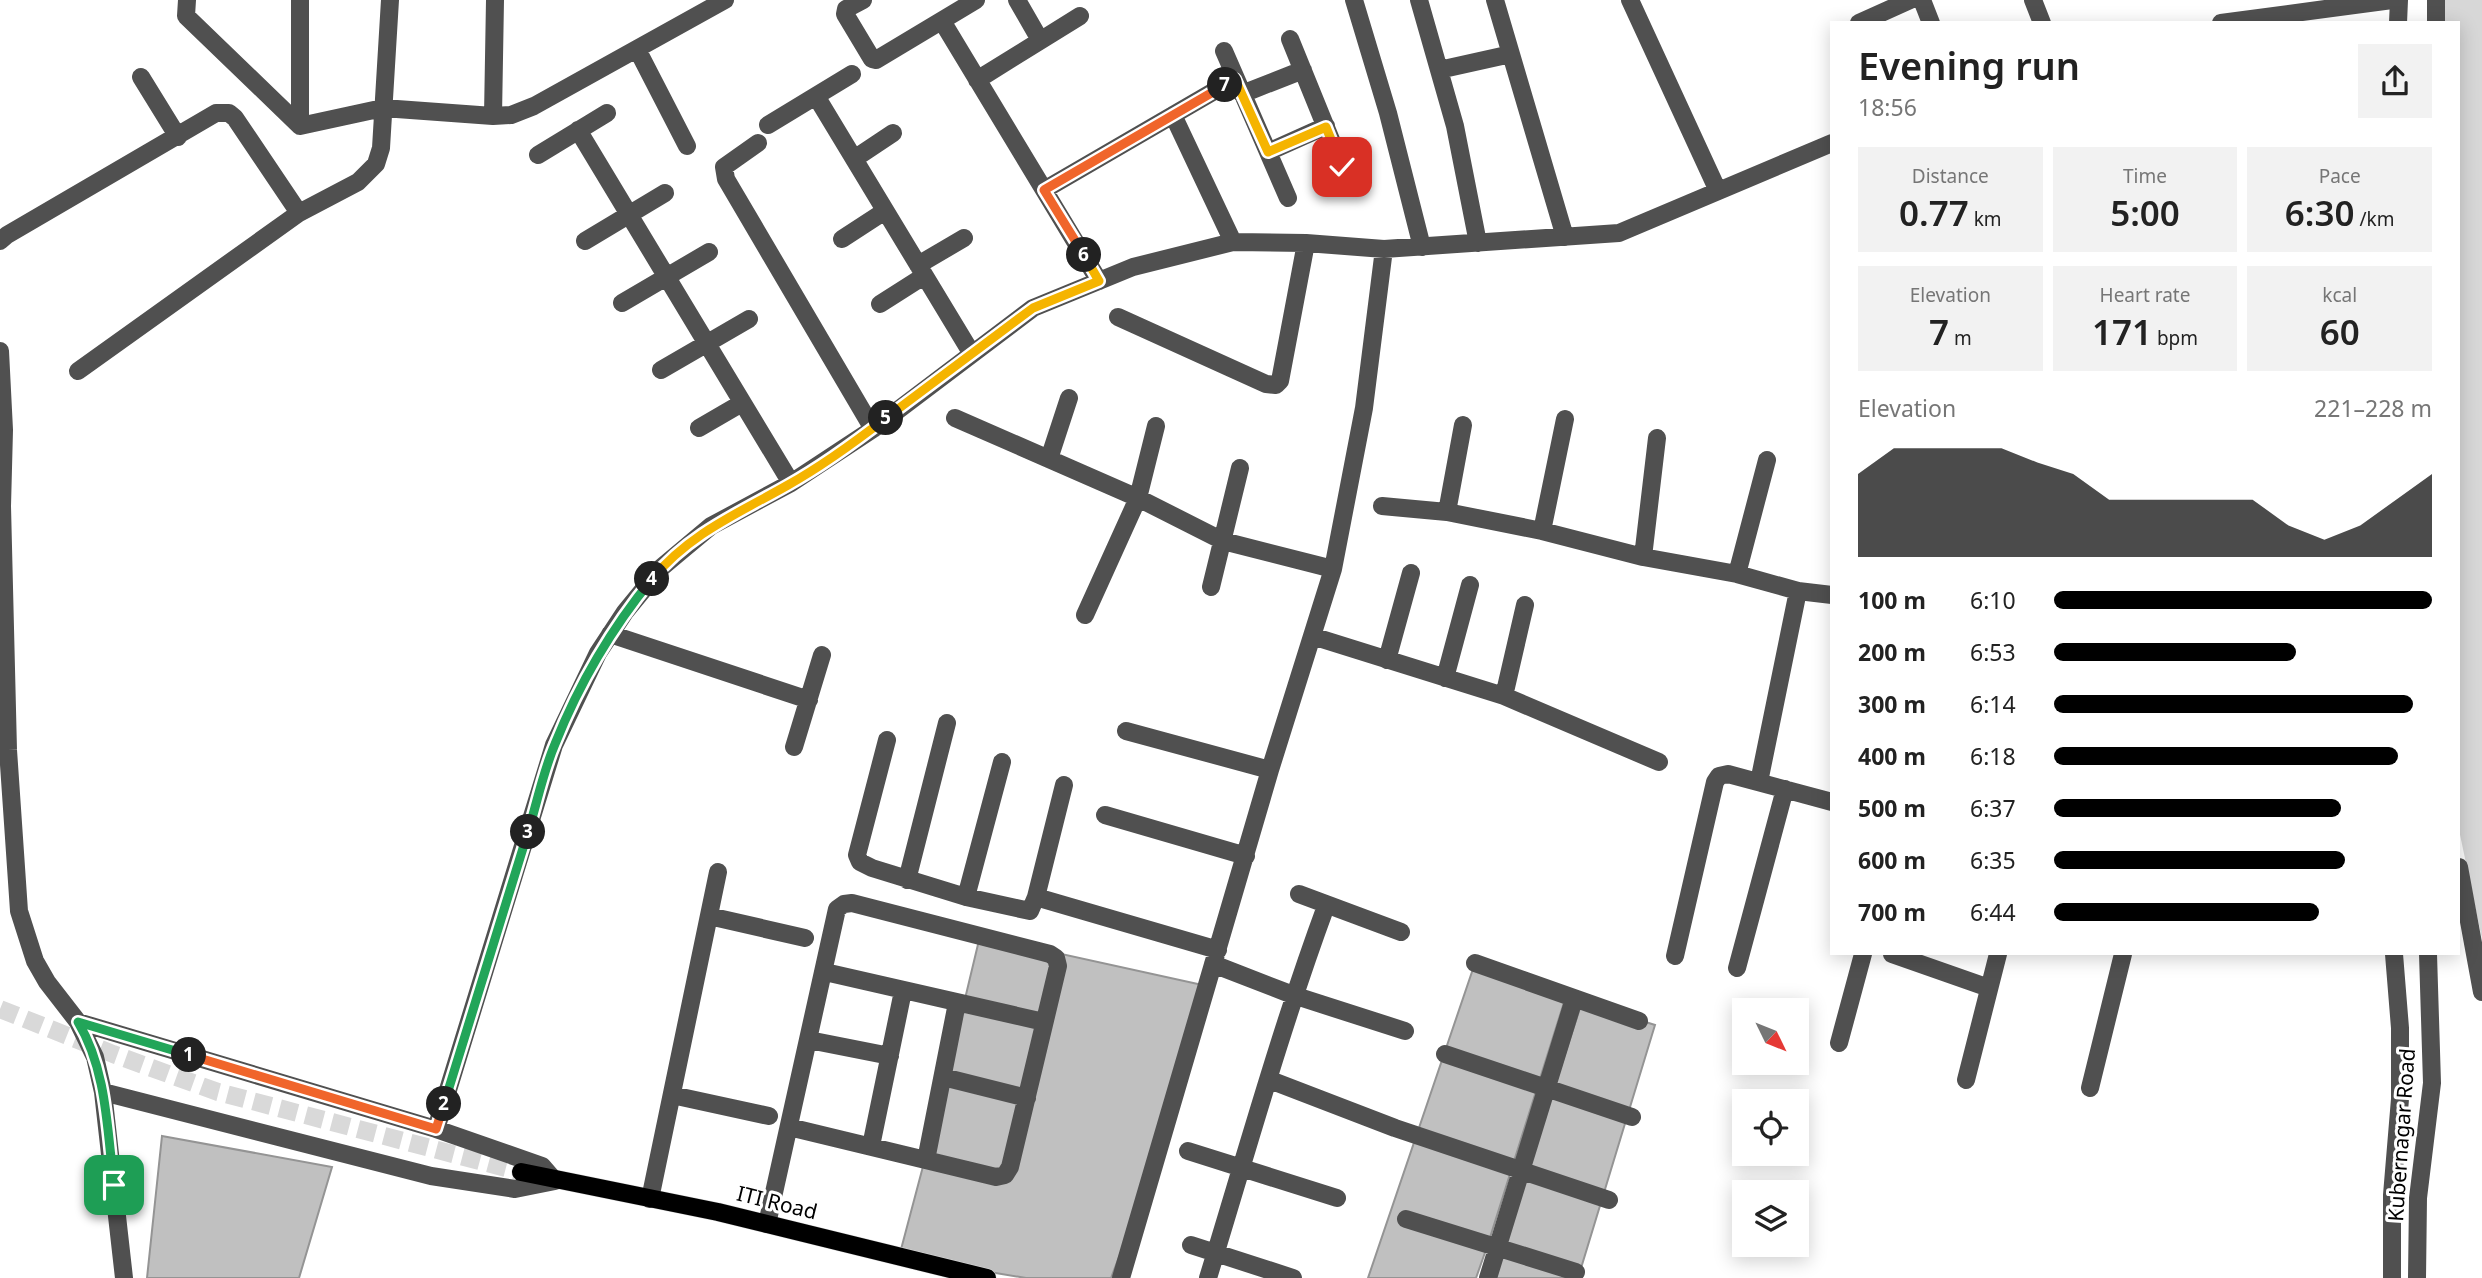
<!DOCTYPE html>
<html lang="en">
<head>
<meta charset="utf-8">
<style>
	:root { --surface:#fff; --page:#f2f2f2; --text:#222; --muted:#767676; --accent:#000 }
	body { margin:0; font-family:"Noto Sans",sans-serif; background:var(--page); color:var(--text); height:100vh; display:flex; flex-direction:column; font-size:26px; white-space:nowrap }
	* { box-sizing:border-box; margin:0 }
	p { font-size:23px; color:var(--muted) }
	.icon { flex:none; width:38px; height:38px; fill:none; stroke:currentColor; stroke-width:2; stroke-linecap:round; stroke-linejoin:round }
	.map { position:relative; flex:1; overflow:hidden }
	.drawer { position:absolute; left:1830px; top:21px; width:630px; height:934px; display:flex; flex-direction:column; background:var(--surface); border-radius:0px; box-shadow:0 4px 18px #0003 }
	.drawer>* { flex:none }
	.needle { width:46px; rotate:133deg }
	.fabs { position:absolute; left:1732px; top:998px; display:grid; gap:14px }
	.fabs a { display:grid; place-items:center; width:77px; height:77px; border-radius:0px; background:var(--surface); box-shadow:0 4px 18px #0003; font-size:35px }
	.pin { position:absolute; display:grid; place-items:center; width:60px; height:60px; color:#fff; margin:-30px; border-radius:14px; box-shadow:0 4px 10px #0006 }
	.km { position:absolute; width:35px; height:35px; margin:-18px; border-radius:50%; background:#222; color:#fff; font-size:19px; line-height:35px; text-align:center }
	.round { display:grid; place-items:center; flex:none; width:74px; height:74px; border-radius:0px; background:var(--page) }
	.headline { display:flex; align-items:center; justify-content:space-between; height:119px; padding:0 28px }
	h1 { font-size:38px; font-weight:600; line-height:52px }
	.metrics { display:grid; grid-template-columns:repeat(3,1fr); gap:10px; height:119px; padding:7px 28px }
	.metrics div { display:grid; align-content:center; border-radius:0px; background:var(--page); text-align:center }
	.metrics b { font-size:35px; font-weight:600 }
	.metrics small { font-size:19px; font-weight:400 }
	.metrics p { font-size:19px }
	.chart { height:196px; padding:14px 28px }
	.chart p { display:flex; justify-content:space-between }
	.chart svg { width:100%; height:126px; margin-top:7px; fill:var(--accent); opacity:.7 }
	ul { padding:0 28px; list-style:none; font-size:23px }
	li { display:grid; grid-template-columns:112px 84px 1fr; align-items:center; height:52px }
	li i { height:18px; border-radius:9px; background:var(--accent) }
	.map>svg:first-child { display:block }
	.green { fill:#d7d7d7 }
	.building { fill:#c0c0c0; stroke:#949494; stroke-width:2 }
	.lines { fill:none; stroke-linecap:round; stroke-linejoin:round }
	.major-tunnel { stroke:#d9d9d9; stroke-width:18; stroke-dasharray:18 9; stroke-linecap:butt }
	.major-casing { stroke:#dbdbdb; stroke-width:19 }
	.minor { stroke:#505050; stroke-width:18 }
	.major { stroke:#000; stroke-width:18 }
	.split-1-casing { stroke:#fff; stroke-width:14 }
	.split-2-casing { stroke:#fff; stroke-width:14 }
	.split-3-casing { stroke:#fff; stroke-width:14 }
	.split-4-casing { stroke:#fff; stroke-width:14 }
	.split-5-casing { stroke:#fff; stroke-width:14 }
	.split-6-casing { stroke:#fff; stroke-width:14 }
	.split-7-casing { stroke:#fff; stroke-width:14 }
	.split-8-casing { stroke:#fff; stroke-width:14 }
	.split-1 { stroke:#22a559; stroke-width:9 }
	.split-2 { stroke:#f0652b; stroke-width:9 }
	.split-3 { stroke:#22a559; stroke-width:9 }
	.split-4 { stroke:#22a559; stroke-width:9 }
	.split-5 { stroke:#f5b400; stroke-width:9 }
	.split-6 { stroke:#f5b400; stroke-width:9 }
	.split-7 { stroke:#f0652b; stroke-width:9 }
	.split-8 { stroke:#f5b400; stroke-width:9 }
	.labels { text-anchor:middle; stroke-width:6; stroke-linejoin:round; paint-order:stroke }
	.street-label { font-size:21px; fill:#000; stroke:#fff }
</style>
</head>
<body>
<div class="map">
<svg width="2482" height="1278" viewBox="0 0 2482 1278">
	<rect width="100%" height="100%" fill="#fff"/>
	<path class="green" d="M2444,0h38v939l-23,-109v-807h-14z"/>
	<path class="building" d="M980,936l227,50 -51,175 -45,117h-85l-127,-21 44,-166z
		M1475,963l91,33 -78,248 -12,34h-108z
		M1582,1002l73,23 -77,253h-86z
		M162,1136l170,31 -33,111h-152z"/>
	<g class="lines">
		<path class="major-tunnel" d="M0,1009l113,45 105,38 303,80"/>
		<defs>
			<path id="major" d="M521,1172l197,40 269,66"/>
		</defs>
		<use href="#major" class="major-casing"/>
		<path class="minor" d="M187,0l-1,16 114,110
			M863,0l-17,9 -1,5 27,45 4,1 100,-60
			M1017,0l23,40
			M1354,0l34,113 34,134
			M1419,0l36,126 23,117
			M1495,0l70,237
			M1630,0l88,191
			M1922,0l9,23
			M2033,0l9,23
			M2436,0v23
			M942,21l157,260
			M1859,23l51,-23
			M2221,23l171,-23
			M2398,23l1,-23
			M1290,39l52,128
			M637,49l50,97
			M1224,51l64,147
			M1439,70l72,-16
			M141,77l37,60
			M977,80l103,-64
			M1242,94l61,-24
			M816,96l156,258
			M1173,115l60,127
			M493,116l18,-1 23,-9 191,-106
			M768,125l84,-51
			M300,126l83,-18 110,8 2,-116
			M300,126v-126
			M578,130l213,353
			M758,143l-34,24 2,12 147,250
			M1268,152l58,-26
			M538,155l69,-42
			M854,159l39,-26
			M1044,190l191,-111
			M842,239l43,-28
			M0,241l7,-6 209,-122h13l6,5 64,95
			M585,241l80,-48
			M918,265l46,-27
			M622,303l87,-51
			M880,304l44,-28
			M1118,317l148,67 10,1 4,-4 26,-138
			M0,351l4,79 -2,76 6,244 11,161 16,50 12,21 31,40 17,35 8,35 21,186
			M661,370l88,-51
			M78,371l221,-158 59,-31 18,-18 5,-16 9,-148
			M955,418l183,80 85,43 110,28
			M699,428l43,-25
			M1049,459l20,-61
			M1382,506l65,6 95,19 101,26 94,17 61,17 -39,191
			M1447,512l16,-87
			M1542,531l23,-112
			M1643,557l14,-119
			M1737,574l30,-114
			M1211,587l29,-119
			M1798,591l34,4
			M1085,615l53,-117 18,-72
			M610,634l199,66
			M1312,636l192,60 155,66
			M1387,660l24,-87
			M1445,678l25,-93
			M1504,696l21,-91
			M1126,731l144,39
			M887,740l-30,115 3,7 12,6 94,29 64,14 6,-14 28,-112
			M794,747l28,-92
			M1105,815l141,41
			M2459,867l23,125
			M907,880l40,-157
			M1299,894l102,38
			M966,897l36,-135
			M1036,897l182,53
			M709,916l96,22
			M1892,954l97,34
			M1675,956l40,-174 4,-6 9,-2 104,28
			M1475,963l164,58
			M1213,964l80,31 112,36
			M1737,968l48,-179
			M825,972l219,50
			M78,1022l358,107 106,37 13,15 -40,8 -84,-13 -328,-84
			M809,1040l81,16
			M1839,1043l24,-89
			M1445,1054l187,63
			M943,1077l84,21
			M1270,1080l125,48 214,72
			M1966,1080l32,-126
			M2090,1088l33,-134
			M672,1095l97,21
			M436,1129l118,-384 44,-92 27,-41 37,-45 49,-41 80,-43 82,-54 160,-121 100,-41 100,-25 73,1 78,6 235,-16 213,-90
			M871,1146l32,-155
			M1188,1151l149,47
			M926,1160l31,-157
			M650,1199l68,-327
			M1406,1219l170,53
			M767,1224l70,-315 7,-5 8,-1 198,51 6,4 2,8 -48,201 -5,8 -9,2 -207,-50
			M1191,1245l102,33
			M1121,1278l149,-508 63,-201 31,-161 20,-159
			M1208,1278c38,-124 73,-250 118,-372
			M1488,1278l86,-279
			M2392,1278v-83l8,-96v-71l-6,-74
			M2417,1278l1,-80 14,-115 -4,-129"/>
		<use href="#major" class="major"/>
	</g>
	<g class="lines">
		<defs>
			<path id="split-1" d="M114,1185c-7,-55 -7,-115 -36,-163l111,33"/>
			<path id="split-2" d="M189,1055l247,74 8,-25"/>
			<path id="split-3" d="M444,1104l84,-272"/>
			<path id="split-4" d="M528,832c9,-29 15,-60 27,-88 24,-60 56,-115 97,-165"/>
			<path id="split-5" d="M652,579c38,-46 87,-66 136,-94 34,-19 67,-43 98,-67"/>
			<path id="split-6" d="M886,418l147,-110 66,-27 -15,-26"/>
			<path id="split-7" d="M1084,255l-40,-65 181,-105"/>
			<path id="split-8" d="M1225,85l10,-6 33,73 58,-25 16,40"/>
		</defs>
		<use href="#split-1" class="split-1-casing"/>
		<use href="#split-2" class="split-2-casing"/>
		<use href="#split-3" class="split-3-casing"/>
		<use href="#split-4" class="split-4-casing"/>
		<use href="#split-5" class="split-5-casing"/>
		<use href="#split-6" class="split-6-casing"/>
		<use href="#split-7" class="split-7-casing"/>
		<use href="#split-8" class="split-8-casing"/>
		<use href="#split-1" class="split-1"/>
		<use href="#split-2" class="split-2"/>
		<use href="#split-3" class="split-3"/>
		<use href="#split-4" class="split-4"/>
		<use href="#split-5" class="split-5"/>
		<use href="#split-6" class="split-6"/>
		<use href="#split-7" class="split-7"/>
		<use href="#split-8" class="split-8"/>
	</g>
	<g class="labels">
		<g class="street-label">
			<text transform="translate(2402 1135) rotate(-86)" y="7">Kubernagar Road</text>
			<text transform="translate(777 1203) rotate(14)" y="7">ITI Road</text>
		</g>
	</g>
</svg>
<div class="fabs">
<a><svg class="needle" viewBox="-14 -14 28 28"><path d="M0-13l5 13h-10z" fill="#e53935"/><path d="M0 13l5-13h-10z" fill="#767676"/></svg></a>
<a><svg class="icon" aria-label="locate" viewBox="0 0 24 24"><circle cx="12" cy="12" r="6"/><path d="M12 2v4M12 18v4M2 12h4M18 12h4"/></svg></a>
<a><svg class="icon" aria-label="layers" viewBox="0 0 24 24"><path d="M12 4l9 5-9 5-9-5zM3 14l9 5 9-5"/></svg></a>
</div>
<div class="pin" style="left:114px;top:1185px;background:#1e9e55"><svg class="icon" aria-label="arrive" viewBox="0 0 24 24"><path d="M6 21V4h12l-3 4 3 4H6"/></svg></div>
<div class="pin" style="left:1342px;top:167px;background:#d93025"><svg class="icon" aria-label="check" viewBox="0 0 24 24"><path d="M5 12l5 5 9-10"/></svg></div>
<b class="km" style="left:189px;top:1055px">1</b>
<b class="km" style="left:444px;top:1104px">2</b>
<b class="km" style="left:528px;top:832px">3</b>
<b class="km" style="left:652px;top:579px">4</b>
<b class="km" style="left:886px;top:418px">5</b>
<b class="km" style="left:1084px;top:255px">6</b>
<b class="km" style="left:1225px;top:85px">7</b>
<section class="drawer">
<div class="headline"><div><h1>Evening run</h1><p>18:56</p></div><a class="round"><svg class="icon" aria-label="share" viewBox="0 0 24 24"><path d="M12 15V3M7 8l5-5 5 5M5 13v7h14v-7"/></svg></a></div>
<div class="metrics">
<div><p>Distance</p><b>0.77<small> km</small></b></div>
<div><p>Time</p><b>5:00</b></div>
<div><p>Pace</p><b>6:30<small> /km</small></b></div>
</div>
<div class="metrics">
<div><p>Elevation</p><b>7<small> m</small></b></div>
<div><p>Heart rate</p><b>171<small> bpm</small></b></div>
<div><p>kcal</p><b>60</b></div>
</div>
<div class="chart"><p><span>Elevation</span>221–228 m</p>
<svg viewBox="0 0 160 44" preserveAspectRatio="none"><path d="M0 44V15L10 6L20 6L30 6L40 6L50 11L60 15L70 24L80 24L90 24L100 24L110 24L120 33L130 38L140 33L150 24L160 15V44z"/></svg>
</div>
<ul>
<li><b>100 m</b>6:10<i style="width:100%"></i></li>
<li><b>200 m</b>6:53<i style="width:64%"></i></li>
<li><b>300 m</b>6:14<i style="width:95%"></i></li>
<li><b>400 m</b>6:18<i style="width:91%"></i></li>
<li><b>500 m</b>6:37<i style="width:76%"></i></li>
<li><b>600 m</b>6:35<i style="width:77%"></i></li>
<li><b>700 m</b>6:44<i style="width:70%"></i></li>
</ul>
</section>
</div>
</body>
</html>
